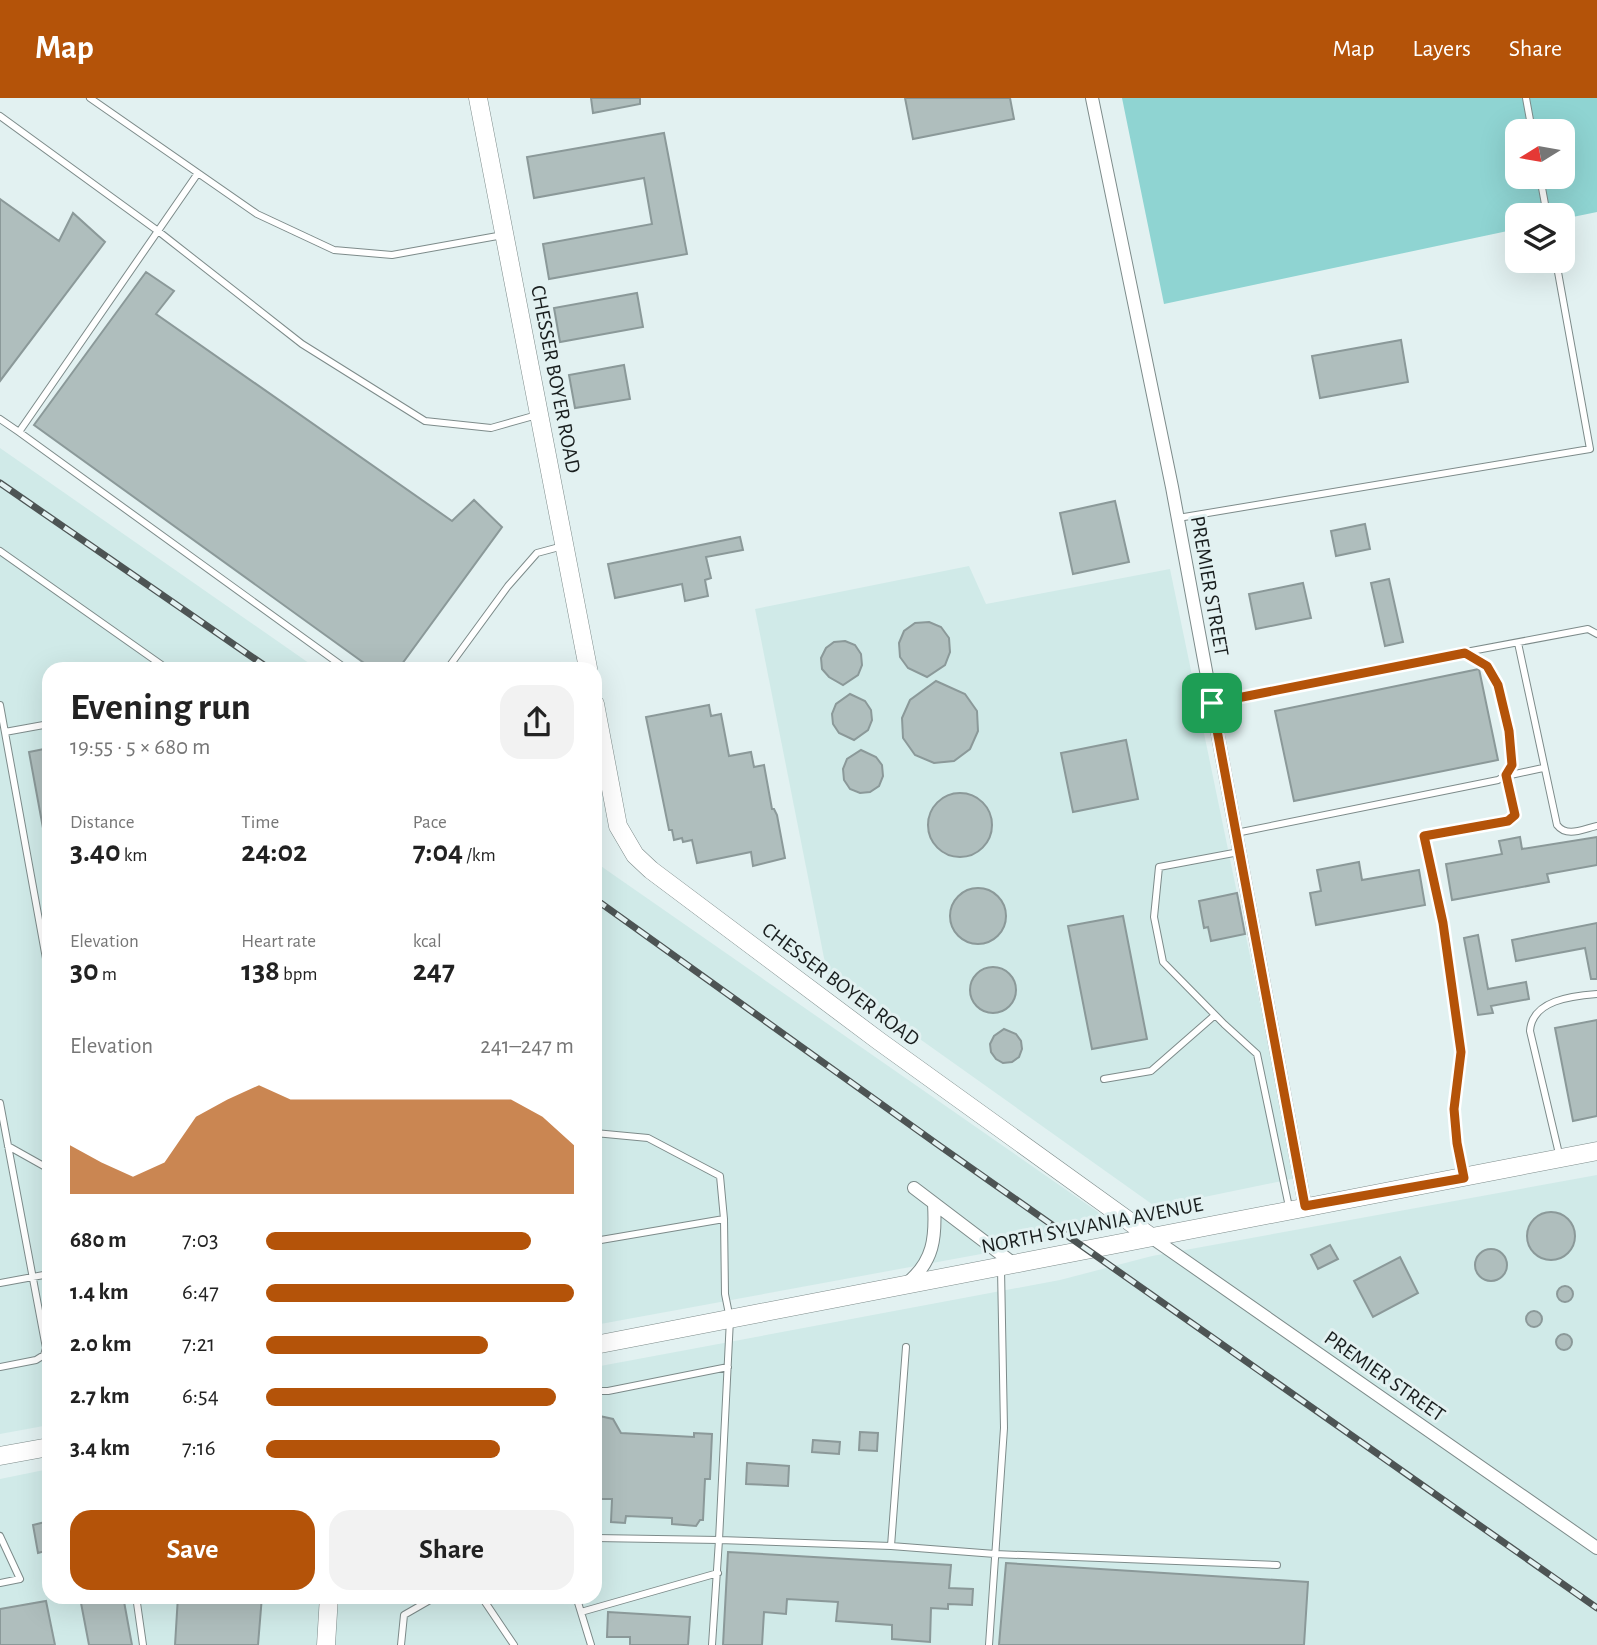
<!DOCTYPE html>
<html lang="en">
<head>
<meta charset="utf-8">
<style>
	:root { --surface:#fff; --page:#f2f2f2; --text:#222; --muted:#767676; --accent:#b45309 }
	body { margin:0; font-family:"Alegreya Sans",sans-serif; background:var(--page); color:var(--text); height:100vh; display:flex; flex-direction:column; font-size:26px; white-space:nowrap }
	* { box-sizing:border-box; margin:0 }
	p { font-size:23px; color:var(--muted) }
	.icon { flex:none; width:38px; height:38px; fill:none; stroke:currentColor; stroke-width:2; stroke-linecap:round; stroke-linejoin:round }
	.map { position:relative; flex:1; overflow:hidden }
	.drawer { position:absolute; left:42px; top:564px; width:560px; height:942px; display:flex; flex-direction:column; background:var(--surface); border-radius:21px; box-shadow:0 7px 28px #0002 }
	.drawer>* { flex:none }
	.needle { width:46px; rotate:259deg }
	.buttons { position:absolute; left:1505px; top:21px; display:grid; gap:14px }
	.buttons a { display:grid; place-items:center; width:70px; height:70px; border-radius:14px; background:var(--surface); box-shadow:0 7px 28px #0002; font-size:35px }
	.pin { position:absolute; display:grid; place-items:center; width:60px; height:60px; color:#fff; margin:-30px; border-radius:14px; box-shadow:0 4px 10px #0006 }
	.round { display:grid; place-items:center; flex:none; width:74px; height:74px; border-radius:21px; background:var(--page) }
	.head { display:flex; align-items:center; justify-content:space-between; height:119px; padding:0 28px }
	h1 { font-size:38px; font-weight:700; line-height:52px }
	.metrics { display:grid; grid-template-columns:repeat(3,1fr); gap:10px; height:119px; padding:7px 28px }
	.metrics div { display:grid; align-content:center }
	.metrics b { font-size:30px; font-weight:700 }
	.metrics small { font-size:19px; font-weight:400 }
	.metrics p { font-size:19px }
	.chart { height:196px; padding:14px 28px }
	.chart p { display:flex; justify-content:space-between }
	.chart svg { width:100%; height:126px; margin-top:7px; fill:var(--accent); opacity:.7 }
	.action { display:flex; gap:14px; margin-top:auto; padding:14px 28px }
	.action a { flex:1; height:80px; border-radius:21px; background:var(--accent); color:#fff; font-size:28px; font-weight:700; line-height:80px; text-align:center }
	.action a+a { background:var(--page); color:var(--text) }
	ul { padding:0 28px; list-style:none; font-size:23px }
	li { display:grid; grid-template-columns:112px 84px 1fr; align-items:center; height:52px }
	li i { height:18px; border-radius:9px; background:var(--accent) }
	header { display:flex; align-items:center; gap:42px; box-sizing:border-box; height:98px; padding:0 35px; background:var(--accent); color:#fff }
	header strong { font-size:33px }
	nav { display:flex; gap:38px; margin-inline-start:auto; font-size:24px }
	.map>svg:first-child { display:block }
	.built { fill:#d0eae8 }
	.green { fill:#8fd4d2; fill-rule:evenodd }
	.building { fill:#afbebd; stroke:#8b9999; stroke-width:2 }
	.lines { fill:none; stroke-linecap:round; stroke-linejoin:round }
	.lane-casing { stroke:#7d8b8a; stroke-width:8 }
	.street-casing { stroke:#7d8b8a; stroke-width:14 }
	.secondary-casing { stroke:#7d8b8a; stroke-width:19 }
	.lane { stroke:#fff; stroke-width:6 }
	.street { stroke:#fff; stroke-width:12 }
	.secondary { stroke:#fff; stroke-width:18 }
	.rail-casing { stroke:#4d5454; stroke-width:7 }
	.rail { stroke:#e2f1f1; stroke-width:4.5; stroke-dasharray:13; stroke-linecap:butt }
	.route-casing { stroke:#fff; stroke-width:14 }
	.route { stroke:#b45309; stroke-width:9 }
	.labels { text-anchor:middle; stroke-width:6; stroke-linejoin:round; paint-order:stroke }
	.street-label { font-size:21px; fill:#191e1e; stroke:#e2f1f1 }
</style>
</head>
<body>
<header>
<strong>Map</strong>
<nav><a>Map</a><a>Layers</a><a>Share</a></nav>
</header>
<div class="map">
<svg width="1597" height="1547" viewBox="0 0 1597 1547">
	<rect width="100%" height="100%" fill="#e2f1f1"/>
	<path class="built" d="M0,350l316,220h-267v757l-49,9z
		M969,468l17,38 184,-35 126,609 -140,29 -329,-234 -72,-364z
		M595,764l503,350 6,12 -11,8 -74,15 -424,78z
		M1597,1077v470h-1597v-166l49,-10v127h546v-229l465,-87 92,-24z"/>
	<path class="green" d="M1122,0h475v114l-34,7v-4h-46v14l-353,75zM1517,33h46v46h-46z"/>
	<path class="building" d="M591,0h49v6l-47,9z
		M905,0h105l4,21 -101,20z
		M664,35l23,121 -138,25 -6,-35 109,-20 -8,-46 -110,20 -7,-41z
		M0,101l59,42 14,-28 32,29 -105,139z
		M146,174l28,19 -18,23 296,207 22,-21 28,27 -103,141h-28l-337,-243z
		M637,195l6,34 -83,15 -6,-34z
		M1401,242l7,42 -88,16 -8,-42z
		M624,267l6,34 -55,9 -6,-33z
		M1115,403l14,61 -56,12 -13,-61z
		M1365,426l5,25 -34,7 -5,-25z
		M740,439l3,13 -37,7 5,21 -6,2 3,16 -23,5 -3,-17 -67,14 -7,-34z
		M1389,481l14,63 -18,4 -14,-63z
		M1303,485l8,35 -55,11 -7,-35z
		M929,524l12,5 8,11 1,14 -5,13 -18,12 -19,-9 -8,-11 -1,-14 5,-12 11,-8z
		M845,543l10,4 6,9 1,11 -4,10 -15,10 -14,-8 -7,-8 -1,-11 5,-10 8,-6z
		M1479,571l19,91 -204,41 -19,-90z
		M936,583l29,13 12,17 1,20 -8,18 -16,12 -20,2 -19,-8 -12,-17 -1,-20 8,-18z
		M850,596l15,7 6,9 1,10 -4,10 -14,10 -15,-7 -6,-9 -1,-10 4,-10z
		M709,607l2,11 10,-2 8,42 22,-4 3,15 10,-2 8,44h2l3,6 8,43 -32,8 -2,-14 -54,11 -5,-23 -9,2 -1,-4 -8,2 -2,-10h-3l-23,-113z
		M1126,642l12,59 -65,13 -12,-59z
		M49,650v79l-6,1 -14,-76z
		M861,652l15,7 6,8 1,11 -4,10 -9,6 -10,1 -10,-4 -6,-9 -1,-11 4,-10z
		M928 727a32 32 0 1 1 64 0a32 32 0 1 1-64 0Z
		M1520,739l2,12 75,-12v28l-50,9 2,8 -97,18 -6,-36 56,-10 -3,-13z
		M1359,764l3,18 57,-10 6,35 -109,20 -6,-32 11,-2 -4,-21z
		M950 818a28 28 0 1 1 56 0a28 28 0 1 1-56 0Z
		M1237,795l8,41 -34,7 -3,-14 -4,1 -5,-27z
		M1123,818l24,123 -55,10 -24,-123z
		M1597,825v56h-6l-6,-31 -69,13 -4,-21z
		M1478,837l10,54 38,-7 3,17 -38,7 2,7 -15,2 -14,-77z
		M970 892a23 23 0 1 1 46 0a23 23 0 1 1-46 0Z
		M1597,922v96l-24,5 -18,-93z
		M1004,931l12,5 5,7 1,8 -3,8 -7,5 -9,1 -7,-4 -5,-7 -1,-8 4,-8z
		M1527 1138a24 24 0 1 1 48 0a24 24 0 1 1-48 0Z
		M1330,1147l8,14 -20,10 -7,-14z
		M1475 1167a16 16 0 1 1 32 0a16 16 0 1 1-32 0Z
		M1400,1159l18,36 -45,24 -19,-36z
		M1557 1196a8 8 0 1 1 16 0a8 8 0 1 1-16 0Z
		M1526 1221a8 8 0 1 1 16 0a8 8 0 1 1-16 0Z
		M1556 1244a8 8 0 1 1 16 0a8 8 0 1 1-16 0Z
		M595,1317l18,4 8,14 73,4v-4l18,1 -2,45h-5l-2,41h-3l-4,6 -24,-2v-6l-46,-2 -1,7 -14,-1 1,-23h-17z
		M860,1334l18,1 -1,18 -18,-1z
		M813,1342l27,2 -1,12 -27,-2z
		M747,1365l42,3 -1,20 -42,-2z
		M49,1423v29l-11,3 -5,-28z
		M728,1454l223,13 -2,23 24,1 -1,16 -24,-1v5l-17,-1 -1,34 -38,-3v-14l-56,-4 2,-19 -51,-3 -1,15 -22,-2 -2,33h-39z
		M1006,1465l302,19 -4,63h-305z
		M115,1498h8l9,49h-43l-8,-42z
		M178,1498h84l-4,49h-83z
		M46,1503l9,44h-55v-36z
		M608,1514l82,5 -2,28h-58v-8h-23z"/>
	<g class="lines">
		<defs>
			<path id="lane" d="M90,0l167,116 77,36 58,5 111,-20
				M1526,0l6,33
				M0,18l158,115 144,113 123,77 66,7 46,-13
				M1540,79l7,38
				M0,321l19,13 179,-259
				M19,334l326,236
				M1178,420l412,-69 -34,-188
				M0,453l166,117
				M1518,545l39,182c10,13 26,4 40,1
				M1466,554l122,-23 9,5
				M448,570l60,-82 29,-33 26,-7
				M1212,605l253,-50c8,4 18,8 23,15 14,19 27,72 24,96 -1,8 -7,12 -14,16l-262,53
				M0,607l49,270
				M5,634l44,-8
				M1239,754l-80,15 -5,50 9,45 61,62 33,30 32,153
				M1104,981l47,-8 64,-56
				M0,1005l46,245 -2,7 -8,5 -36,7
				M595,1035l53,5 72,38 4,43 1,75 5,25 -11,221 172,6
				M8,1048l41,23
				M1560,1060l-30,-127c2,-31 42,-35 67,-37
				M1464,1078l-10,-67 7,-57 -18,-129 -19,-87 85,-15 6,-6 -9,-39 37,-8
				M595,1143l129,-22
				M0,1185l49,-9
				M906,1249l-15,199 104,8 282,11
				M595,1293h13l120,-24
				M0,1438l20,43 -20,4
				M595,1440l124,2 -7,105
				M136,1498l7,49
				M481,1498l33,49
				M576,1498l15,49
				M581,1514l137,-39
				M401,1547l3,-30 33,-19
				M989,1547l15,-217 -3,-159"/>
			<path id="street" d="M1092,0l80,389 133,719
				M914,1090l100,76
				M1151,1139l446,311
				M906,1186c28,-22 30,-47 28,-80"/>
			<path id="secondary" d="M478,0l110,570
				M595,606l23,122 17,29 16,15 228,171 272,196
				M595,1247l1002,-194
				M0,1358l49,-9
				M326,1547l3,-49"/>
		</defs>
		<use href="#lane" class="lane-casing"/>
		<use href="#street" class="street-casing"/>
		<use href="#secondary" class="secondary-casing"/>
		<use href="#lane" class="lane"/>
		<use href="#street" class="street"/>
		<use href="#secondary" class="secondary"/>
		<defs>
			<path id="rail" d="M0,385l268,185
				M595,801l342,245 660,464"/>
		</defs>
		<use href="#rail" class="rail-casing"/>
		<use href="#rail" class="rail"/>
	</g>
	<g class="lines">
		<defs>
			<path id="route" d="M1465,555l22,13 11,19 11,46 3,34 -6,10 9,40 -7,6 -84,15 19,87 18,129 -7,57 3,34 7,35 -159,28 -93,-503z"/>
		</defs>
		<use href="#route" class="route-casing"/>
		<use href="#route" class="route"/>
	</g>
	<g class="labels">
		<g class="street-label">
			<text transform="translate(556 281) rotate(79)" y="7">CHESSER BOYER ROAD</text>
			<text transform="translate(1210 488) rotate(80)" y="7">PREMIER STREET</text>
			<text transform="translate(841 886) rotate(37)" y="7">CHESSER BOYER ROAD</text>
			<text transform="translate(1092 1127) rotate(-11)" y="7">NORTH SYLVANIA AVENUE</text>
			<text transform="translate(1385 1278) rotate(35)" y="7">PREMIER STREET</text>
		</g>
	</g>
</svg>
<div class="buttons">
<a><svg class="needle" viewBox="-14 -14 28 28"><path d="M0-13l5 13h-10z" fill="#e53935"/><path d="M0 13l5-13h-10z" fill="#767676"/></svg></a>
<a><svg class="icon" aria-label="layers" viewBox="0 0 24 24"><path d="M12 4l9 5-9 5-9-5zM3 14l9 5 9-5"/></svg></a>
</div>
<div class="pin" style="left:1212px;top:605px;background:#1e9e55"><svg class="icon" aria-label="arrive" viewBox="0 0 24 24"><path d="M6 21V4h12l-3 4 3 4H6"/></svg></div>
<section class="drawer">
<div class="head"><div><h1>Evening run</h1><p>19:55 · 5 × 680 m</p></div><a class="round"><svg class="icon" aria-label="share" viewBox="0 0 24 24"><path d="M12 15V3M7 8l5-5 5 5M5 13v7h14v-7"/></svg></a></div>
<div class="metrics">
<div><p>Distance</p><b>3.40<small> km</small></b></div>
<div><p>Time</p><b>24:02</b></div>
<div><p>Pace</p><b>7:04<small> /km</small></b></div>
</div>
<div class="metrics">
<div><p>Elevation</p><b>30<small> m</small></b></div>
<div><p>Heart rate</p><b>138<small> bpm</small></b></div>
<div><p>kcal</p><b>247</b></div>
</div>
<div class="chart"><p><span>Elevation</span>241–247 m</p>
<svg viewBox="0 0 160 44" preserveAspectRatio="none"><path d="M0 44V27L10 33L20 38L30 33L40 17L50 11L60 6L70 11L80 11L90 11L100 11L110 11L120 11L130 11L140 11L150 17L160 27V44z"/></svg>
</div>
<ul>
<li><b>680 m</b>7:03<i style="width:86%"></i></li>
<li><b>1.4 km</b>6:47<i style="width:100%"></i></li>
<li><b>2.0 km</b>7:21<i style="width:72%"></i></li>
<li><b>2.7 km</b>6:54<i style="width:94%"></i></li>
<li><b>3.4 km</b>7:16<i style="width:76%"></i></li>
</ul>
<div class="action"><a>Save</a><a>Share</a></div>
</section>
</div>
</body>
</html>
